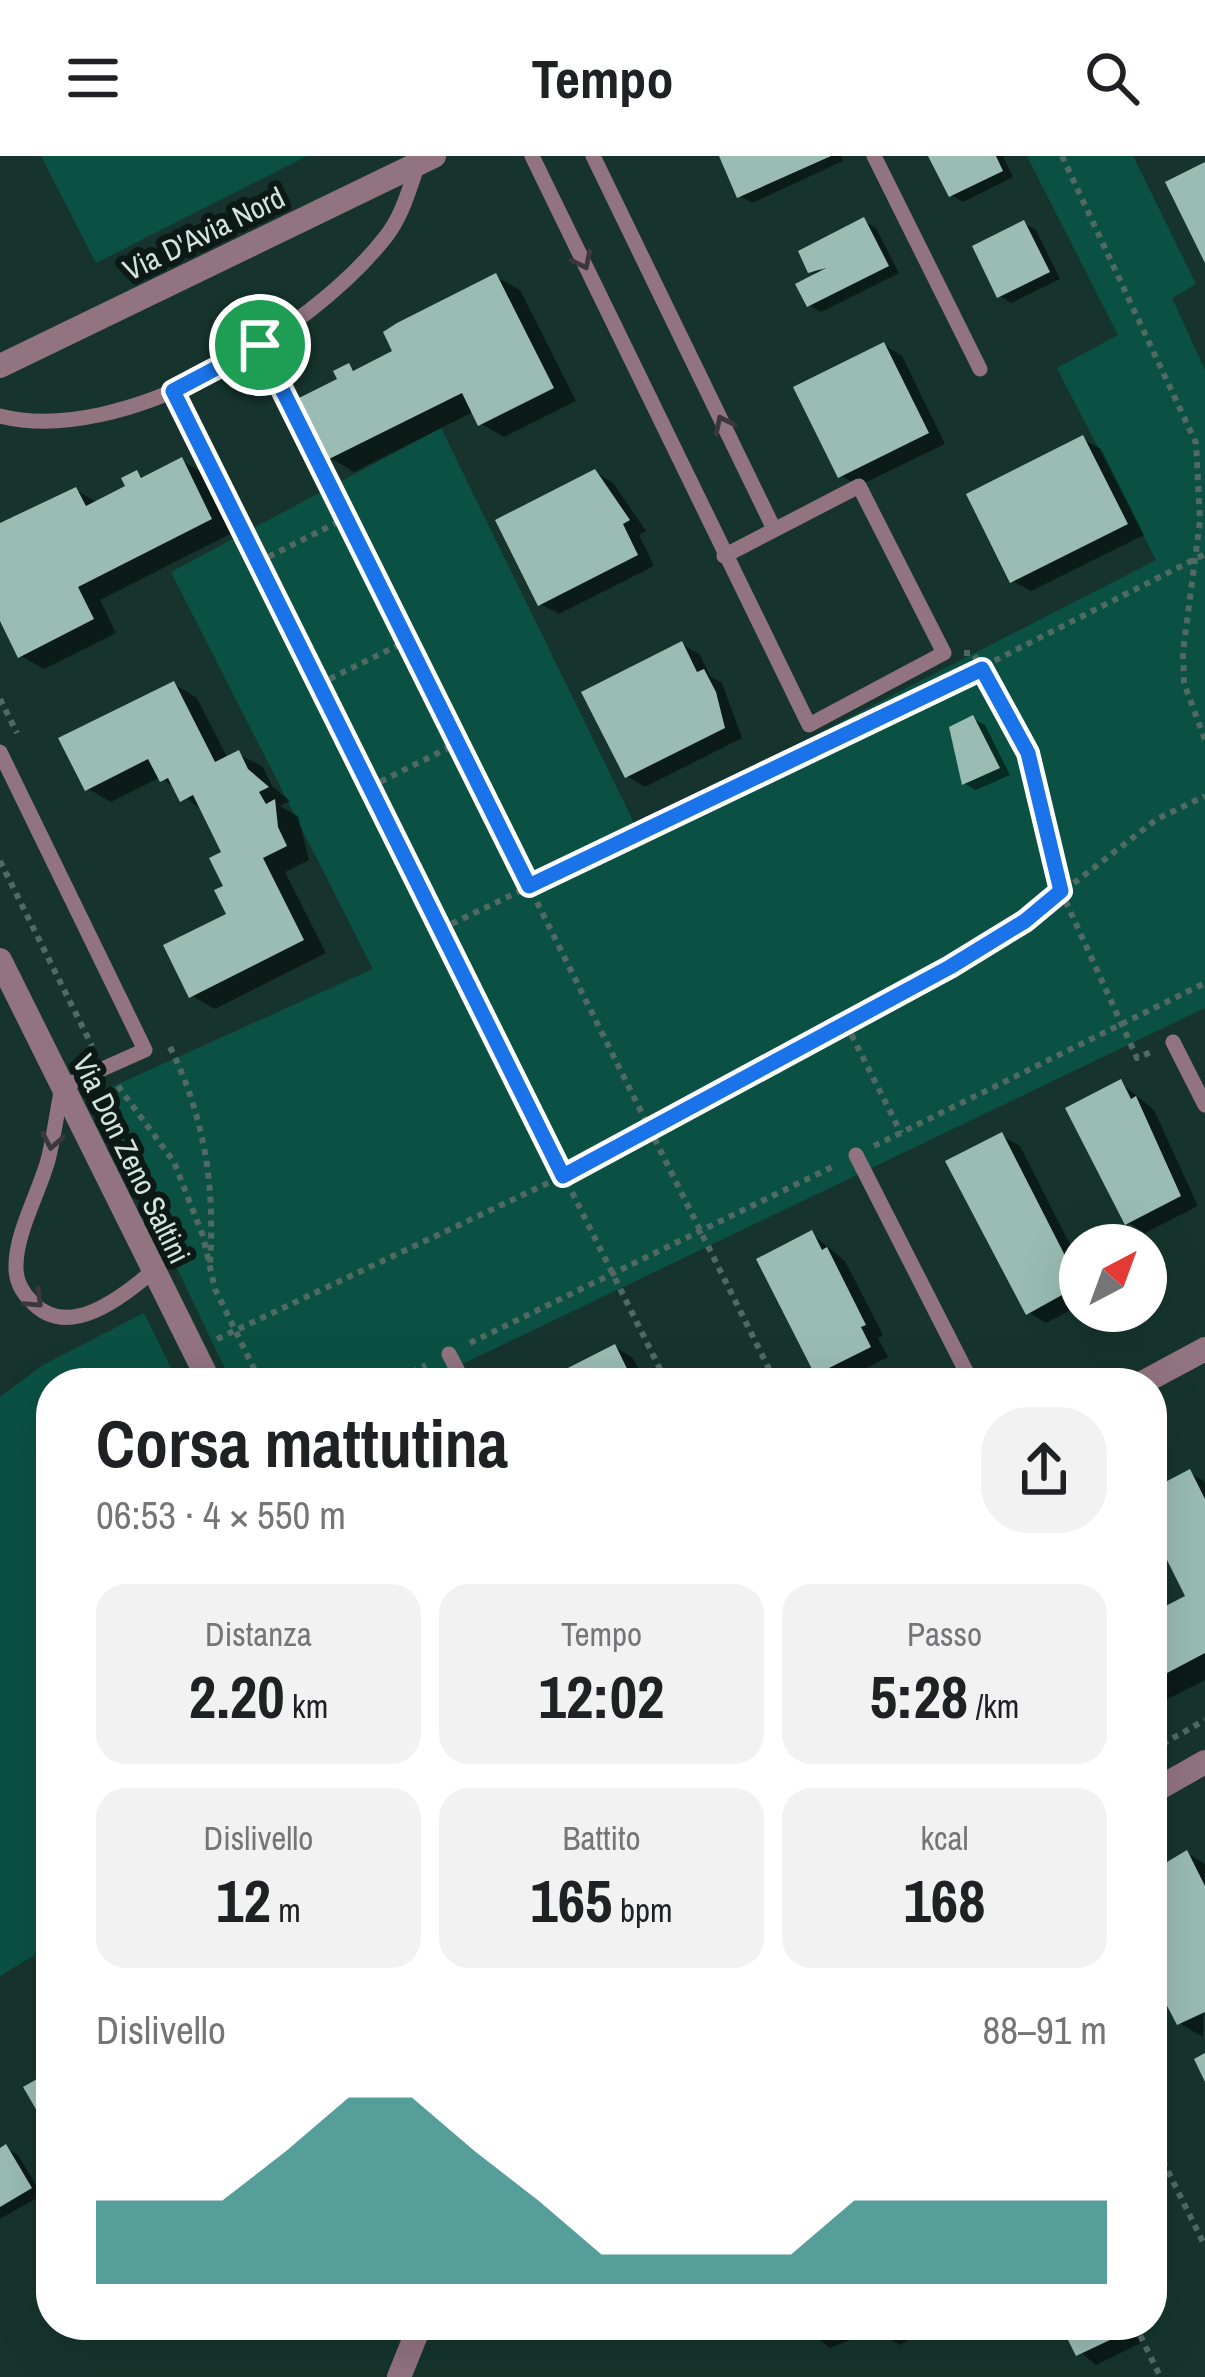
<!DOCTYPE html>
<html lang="it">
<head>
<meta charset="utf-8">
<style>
	:root { --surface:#fff; --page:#f2f2f2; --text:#202124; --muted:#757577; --accent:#0f766e }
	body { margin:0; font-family:"Archivo Narrow",sans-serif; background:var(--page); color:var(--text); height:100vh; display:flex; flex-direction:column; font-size:45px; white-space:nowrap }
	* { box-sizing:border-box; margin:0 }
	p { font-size:39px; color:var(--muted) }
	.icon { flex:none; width:66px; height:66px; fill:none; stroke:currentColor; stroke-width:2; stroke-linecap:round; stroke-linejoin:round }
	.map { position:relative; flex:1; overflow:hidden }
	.panel { position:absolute; left:36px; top:1212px; width:1131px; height:972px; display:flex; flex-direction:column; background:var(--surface); border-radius:48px; box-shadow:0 12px 48px #0002 }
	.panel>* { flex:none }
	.needle { width:78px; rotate:41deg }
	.tools { position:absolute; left:1059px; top:1068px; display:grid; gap:24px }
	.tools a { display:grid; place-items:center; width:108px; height:108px; border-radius:50%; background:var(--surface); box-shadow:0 12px 48px #0002; font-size:60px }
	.pin { position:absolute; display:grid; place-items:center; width:102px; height:102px; color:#fff; margin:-51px; border:6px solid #fff; border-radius:50%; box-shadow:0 3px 12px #0007 }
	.round { display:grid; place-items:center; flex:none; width:126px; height:126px; border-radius:48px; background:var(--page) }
	.headline { display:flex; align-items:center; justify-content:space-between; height:204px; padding:0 60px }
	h1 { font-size:66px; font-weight:700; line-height:90px }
	.figures { display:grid; grid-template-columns:repeat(3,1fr); gap:18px; height:204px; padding:12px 60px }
	.figures div { display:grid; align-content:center; border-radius:30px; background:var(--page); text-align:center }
	.figures b { font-size:60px; font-weight:700 }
	.figures small { font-size:33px; font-weight:400 }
	.figures p { font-size:33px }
	.chart { height:336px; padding:24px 60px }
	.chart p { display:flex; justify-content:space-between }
	.chart svg { width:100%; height:216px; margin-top:12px; fill:var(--accent); opacity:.7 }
	header { display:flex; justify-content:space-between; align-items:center; height:156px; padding:0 60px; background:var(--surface); font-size:54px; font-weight:700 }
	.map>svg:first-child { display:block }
	.green { fill:#0b5143 }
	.shadow { fill:#0007 }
	.building { fill:#9abcb2 }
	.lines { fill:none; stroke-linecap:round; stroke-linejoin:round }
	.path { stroke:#506a63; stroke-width:6; stroke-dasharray:6 6; stroke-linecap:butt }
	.lane { stroke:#927380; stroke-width:15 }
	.street { stroke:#927380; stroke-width:24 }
	.oneway { stroke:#3b383a }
	.route-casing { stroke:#fff; stroke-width:24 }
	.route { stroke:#1a73e8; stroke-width:15 }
	.labels { text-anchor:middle; stroke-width:12; stroke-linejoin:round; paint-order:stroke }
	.street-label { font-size:30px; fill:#d3e3de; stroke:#0c1915 }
</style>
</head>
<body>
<header><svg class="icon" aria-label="menu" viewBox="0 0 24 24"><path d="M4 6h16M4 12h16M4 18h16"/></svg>Tempo<svg class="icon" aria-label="search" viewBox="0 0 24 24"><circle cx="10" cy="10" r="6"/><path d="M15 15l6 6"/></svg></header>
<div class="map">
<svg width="1205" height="2221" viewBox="0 0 1205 2221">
	<rect width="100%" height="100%" fill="#16342d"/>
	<path class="green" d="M41,0h266l-211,107z
		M1027,0h106l63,128 -24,14 33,72v638l-782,375h-191l-138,-288 279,-126 -202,-397 270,-144 195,399 520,-267 -99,-192 61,-33z
		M144,1157l34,70h-127v562l-51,31v-579l43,-32z"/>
	<path class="shadow" d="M727,0h114l2,5 -91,42 -12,-7z
		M932,0h71l10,21 -50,25 -12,-7z
		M864,65l12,7 23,45 -78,39 -12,-7 10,-30 -8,-4z
		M1024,67l12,7 24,49 -49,24 -11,-7z
		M496,121l24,13 56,111 -72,36 -23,-13 -6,-13 -121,61 -24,-14 11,-78 8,-13 8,4 39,-19z
		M884,189l18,11 43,88 -87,42 -18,-11z
		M1083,283l18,10 43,86 -113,56 -18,-10z
		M182,305l23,13 29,58 -134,68 16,33 -72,36 -23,-13 -21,-41v-88l76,-37 22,13 31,-16 8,-14 9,6z
		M595,316l18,11 33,48 -7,4 15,31 -95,48 -19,-10z
		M682,488l18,11 10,21 12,7 20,55 -97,49 -18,-11z
		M174,528l23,14 31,61 11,-5 24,13 9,19 18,15 -10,5 18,10 11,44 -24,12 41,81 -111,56 -23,-13 38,-81 -5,-61 -21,-42 -43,-35 -50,25 -24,-14z
		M973,563l12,6 25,50 -34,15 -12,-7z
		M1121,927l33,27 44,96 -53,27 -18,-11z
		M1002,980l18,10 60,118v41l-34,18 -18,-11z
		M812,1078l33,27 38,74 -5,3 10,19 -51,26 -19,-10z
		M615,1191l18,11 13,25h-77z
		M1190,1317l15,9v198l-53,27v-91l37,-19 -18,-36 -19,-19v-50z
		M1187,1697l18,11 -2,173 -24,-14 -27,-55v-96z
		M6,1992l12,7 24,40 -42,24v-67z
		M801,2169h118l4,8 -23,12 -25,-15 -45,18z
		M1048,2169h89l8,16 -49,24z"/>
	<path class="building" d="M719,0h112l-94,42z
		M928,0h68l7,15 -54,26z
		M1205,6v101l-40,-81z
		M864,61l25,49 -82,41 -12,-23 31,-16 -18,5 -10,-22z
		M1024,64l26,52 -53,26 -25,-52z
		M496,117l58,115 -76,38 -16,-33 -135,67 -30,-61 40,-20 -4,-8 16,-8 4,8 39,-20 -9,-19 14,-9z
		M884,186l45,91 -91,45 -45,-91z
		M1083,279l45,89 -118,59 -44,-89z
		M182,301l30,62 -134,68 16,32 -76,39 -18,-37v-98l76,-36 10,19 39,-20 -4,-8 16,-8 4,8z
		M595,313l35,51 -7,4 15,31 -100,51 -43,-86z
		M682,485l15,31 7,-3 12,23 9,36 -100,50 -44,-86z
		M174,525l41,81 24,-12 9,19 21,18 -10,5 7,12 9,-5 3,28 9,19 -24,12 41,82 -115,58 -26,-53 63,-31 -12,-24 9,-4 -14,-28 12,-6 -28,-57 -13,7 -12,-24 -8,4 -12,-23 -63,32 -27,-53z
		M973,559l27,53 -38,17 -13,-58z
		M1121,923l10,20 5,-3 45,100 -56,29 -60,-117z
		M1002,976l78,153 -54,30 -81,-154z
		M812,1074l10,20 5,-3 39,78 -5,2 10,20 -56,28 -59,-116z
		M615,1188l19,39h-68l-6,-11z
		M889,1214l7,13h-32z
		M1190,1313l15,30v154l-53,28v-68l33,-17 -22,-44 -7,4 -4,-8v-59z
		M1187,1694l18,36v126l-28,13 -25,-48v-106z
		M1205,1897v29l-11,-23z
		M51,1915v64l-28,-48z
		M6,1988l26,44 -32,19v-59z
		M798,2169h28l-22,11z
		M1045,2169h81l3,6 -53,25 -15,-30 -12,6z"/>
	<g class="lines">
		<path class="path" d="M1062,0l134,287 4,78 -17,131 1,31 21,57
			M270,209l506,1018
			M182,252l485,975
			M258,406l88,-44
			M964,497h9l54,100 34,138 76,167 16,-7
			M319,528l88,-43
			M0,543l17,34
			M909,548l296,-150
			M370,631l88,-44
			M0,705l92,185
			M441,773l370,-178
			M846,868l55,109
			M170,891c35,71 45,139 40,217
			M118,930l56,76 29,74 12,53 46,94
			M874,990l331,-163
			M217,1183l346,-163 283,-152 179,-103 132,-102 48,-23
			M470,1187l366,-178
			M390,1227l36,-18
			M1152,1594l53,-30
			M1152,1983l53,107
			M1135,2169l24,49"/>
		<path class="lane" d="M532,0l277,569 135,-72 -85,-167 -135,70
			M593,0l181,373
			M874,0l106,213
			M0,260c122,31 310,-84 384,-177 18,-22 25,-49 34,-75
			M0,596l145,298 -83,37c-5,24 -8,50 -14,73 -9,33 -33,74 -32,108 0,12 6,24 15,33 37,41 92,-5 122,-30
			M1173,886l32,63
			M856,999l116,228
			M449,1198l15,29"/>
		<path class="street" d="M0,210l434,-210
			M0,804l210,423
			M1142,1227l63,-34
			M1152,1636l53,-30
			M399,2221l21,-52"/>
	</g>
	<defs><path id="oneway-chevron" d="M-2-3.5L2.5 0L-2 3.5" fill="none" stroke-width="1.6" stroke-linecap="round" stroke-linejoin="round" transform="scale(3)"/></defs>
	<g class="oneway">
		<use href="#oneway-chevron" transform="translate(583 105) rotate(64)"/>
		<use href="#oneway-chevron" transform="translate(723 268) rotate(-116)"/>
		<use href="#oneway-chevron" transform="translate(52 985) rotate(101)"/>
		<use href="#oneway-chevron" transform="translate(35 1144) rotate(43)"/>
	</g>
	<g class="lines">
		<defs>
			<path id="route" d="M260,189l269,541 453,-217 46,84 33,138 -36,30 -75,46 -387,209 -390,-785z"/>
		</defs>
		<use href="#route" class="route-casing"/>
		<use href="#route" class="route"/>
	</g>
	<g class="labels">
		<g class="street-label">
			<text transform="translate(204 78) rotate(-26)" y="10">Via D'Avia Nord</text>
			<text transform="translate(131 1003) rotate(64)" y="10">Via Don Zeno Saltini</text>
		</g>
	</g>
</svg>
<div class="tools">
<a><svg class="needle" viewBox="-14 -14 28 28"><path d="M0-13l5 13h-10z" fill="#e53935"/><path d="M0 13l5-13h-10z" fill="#757577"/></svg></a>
</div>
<div class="pin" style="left:260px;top:189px;background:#1e9e55"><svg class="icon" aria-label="arrive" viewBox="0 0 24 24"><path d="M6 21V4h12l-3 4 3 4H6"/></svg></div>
<section class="panel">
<div class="headline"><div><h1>Corsa mattutina</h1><p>06:53 · 4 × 550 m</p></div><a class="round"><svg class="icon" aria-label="share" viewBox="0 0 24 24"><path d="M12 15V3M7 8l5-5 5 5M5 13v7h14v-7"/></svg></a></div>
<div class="figures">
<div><p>Distanza</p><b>2.20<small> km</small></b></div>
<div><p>Tempo</p><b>12:02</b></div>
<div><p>Passo</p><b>5:28<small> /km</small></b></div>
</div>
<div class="figures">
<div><p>Dislivello</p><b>12<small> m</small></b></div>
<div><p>Battito</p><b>165<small> bpm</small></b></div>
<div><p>kcal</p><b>168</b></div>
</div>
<div class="chart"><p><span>Dislivello</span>88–91 m</p>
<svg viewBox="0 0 160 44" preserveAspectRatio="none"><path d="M0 44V27L10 27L20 27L30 17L40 6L50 6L60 17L70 27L80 38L90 38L100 38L110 38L120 27L130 27L140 27L150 27L160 27V44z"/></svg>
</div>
</section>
</div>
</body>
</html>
